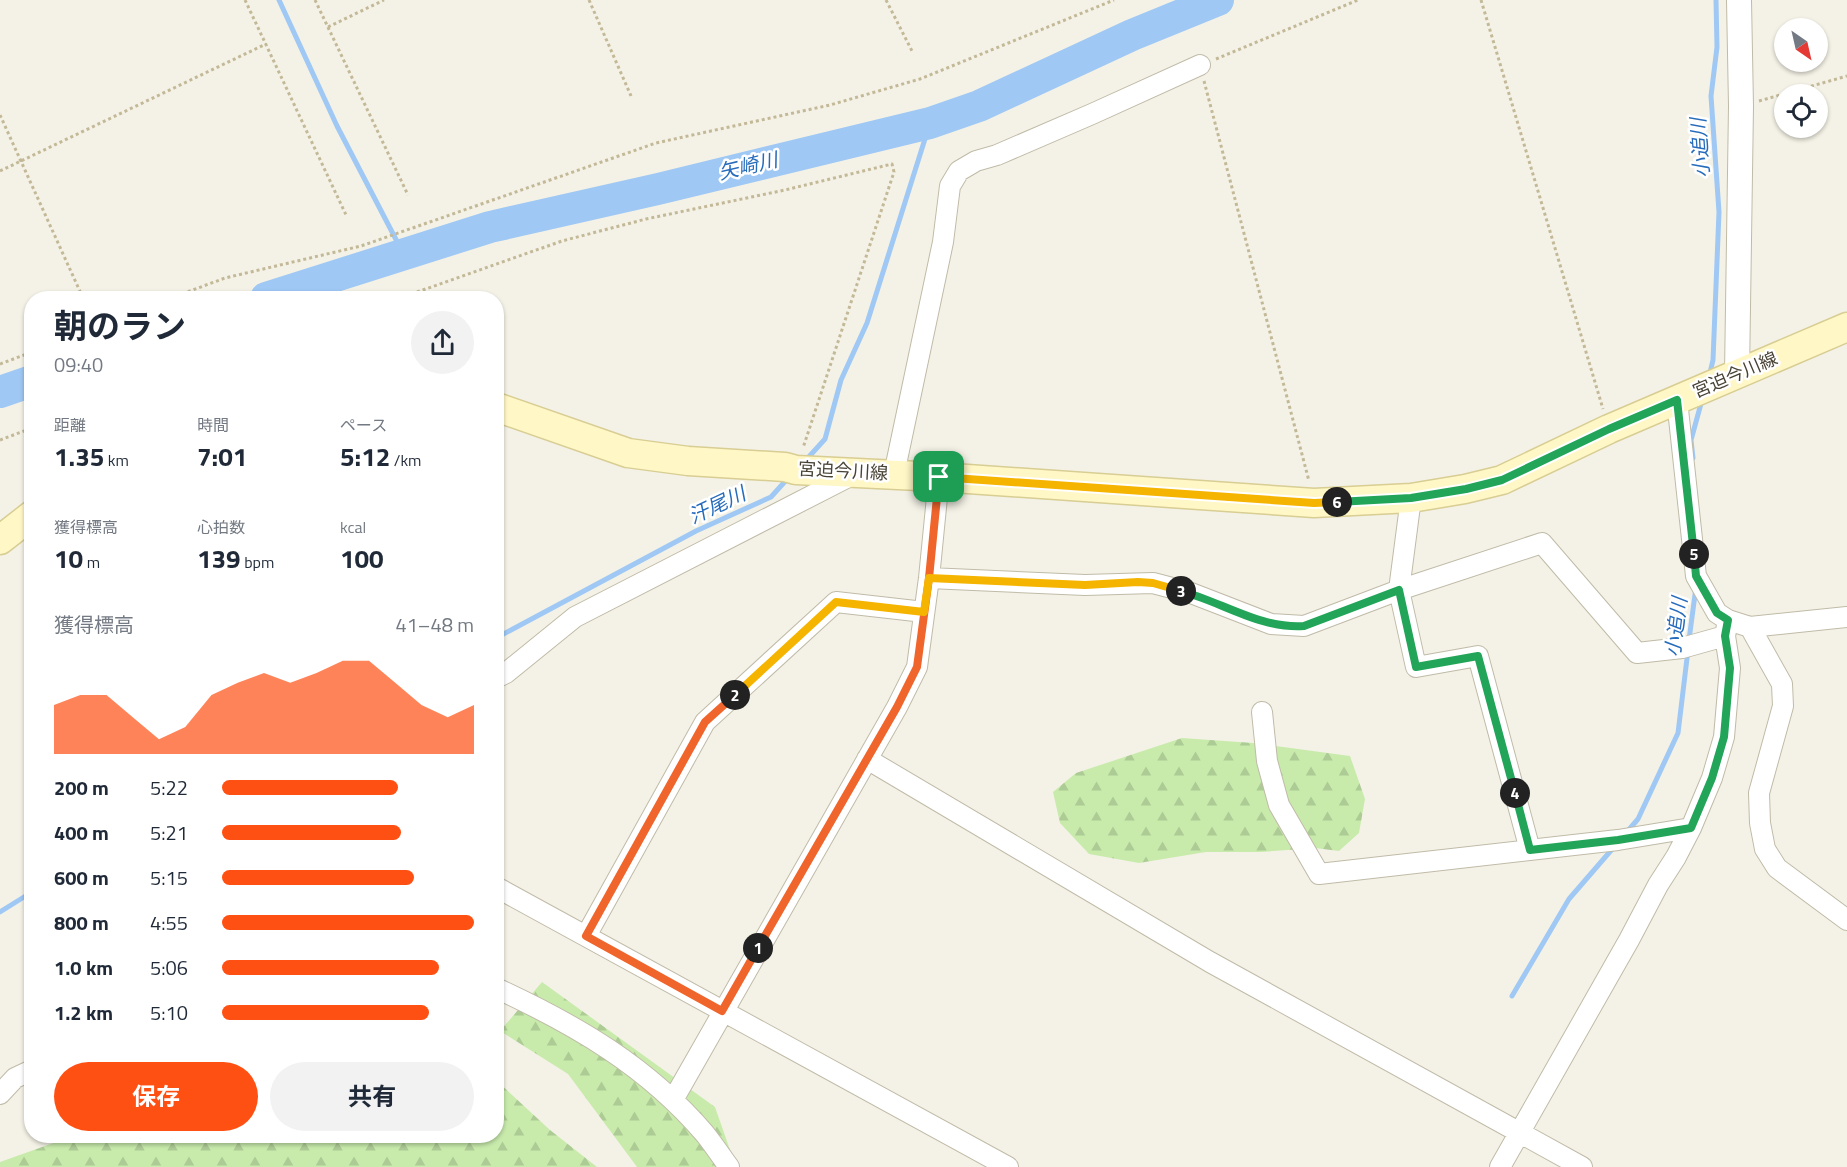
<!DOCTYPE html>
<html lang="ja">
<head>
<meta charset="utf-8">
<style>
	:root { --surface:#fff; --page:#f2f2f3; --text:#1f2937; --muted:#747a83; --accent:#ff5013 }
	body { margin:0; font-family:"Titillium Web","Noto Sans JP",sans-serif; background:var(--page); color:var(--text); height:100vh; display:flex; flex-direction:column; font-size:22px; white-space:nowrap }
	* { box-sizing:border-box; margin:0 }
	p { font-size:20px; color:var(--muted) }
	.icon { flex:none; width:33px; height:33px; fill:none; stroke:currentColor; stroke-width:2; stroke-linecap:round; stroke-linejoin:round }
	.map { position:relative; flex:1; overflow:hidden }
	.side { position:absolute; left:24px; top:291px; width:480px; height:852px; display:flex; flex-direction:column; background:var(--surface); border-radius:24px; box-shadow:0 2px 4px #0004 }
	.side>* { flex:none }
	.needle { width:39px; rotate:146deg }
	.fabs { position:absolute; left:1774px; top:18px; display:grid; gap:12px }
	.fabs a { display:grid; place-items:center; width:54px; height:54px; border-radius:50%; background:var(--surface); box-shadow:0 2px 4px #0004; font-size:30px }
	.pin { position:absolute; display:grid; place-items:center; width:51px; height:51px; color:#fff; margin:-26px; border-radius:12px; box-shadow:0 3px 9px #0006 }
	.km { position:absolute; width:30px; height:30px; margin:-15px; border-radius:50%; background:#222; color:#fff; font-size:16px; line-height:30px; text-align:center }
	.round { display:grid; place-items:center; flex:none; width:63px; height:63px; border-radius:32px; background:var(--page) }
	.headline { display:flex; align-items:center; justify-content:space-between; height:102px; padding:0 30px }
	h1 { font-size:33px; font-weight:700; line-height:45px }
	.metrics { display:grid; grid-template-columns:repeat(3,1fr); gap:9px; height:102px; padding:6px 30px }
	.metrics div { display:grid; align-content:center }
	.metrics b { font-size:26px; font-weight:700 }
	.metrics small { font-size:16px; font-weight:400 }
	.metrics p { font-size:16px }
	.chart { height:168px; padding:12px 30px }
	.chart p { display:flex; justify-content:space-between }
	.chart svg { width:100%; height:108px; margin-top:6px; fill:var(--accent); opacity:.7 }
	.cta { display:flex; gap:12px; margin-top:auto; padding:12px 30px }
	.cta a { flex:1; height:69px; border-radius:36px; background:var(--accent); color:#fff; font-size:24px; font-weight:700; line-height:69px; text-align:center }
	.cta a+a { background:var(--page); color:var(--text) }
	ul { padding:0 30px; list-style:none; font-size:20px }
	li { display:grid; grid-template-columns:96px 72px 1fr; align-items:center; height:45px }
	li i { height:15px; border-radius:8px; background:var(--accent) }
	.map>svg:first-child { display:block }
	.forest { fill:url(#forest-firs) }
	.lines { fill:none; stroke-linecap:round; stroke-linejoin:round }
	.stream { stroke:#9fc8f5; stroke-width:5 }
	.river { stroke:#9fc8f5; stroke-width:32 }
	.minor-casing { stroke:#c0bba8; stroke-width:22 }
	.tertiary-casing { stroke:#c0bba8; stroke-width:26 }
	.secondary-casing { stroke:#d8cd93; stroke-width:31 }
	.path { stroke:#c3b998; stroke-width:3; stroke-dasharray:3 3; stroke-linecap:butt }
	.minor { stroke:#fff; stroke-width:20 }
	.tertiary { stroke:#fff; stroke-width:24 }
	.secondary { stroke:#fff7c6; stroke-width:28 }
	.split-1-casing { stroke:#fff; stroke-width:12 }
	.split-2-casing { stroke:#fff; stroke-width:12 }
	.split-3-casing { stroke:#fff; stroke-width:12 }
	.split-4-casing { stroke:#fff; stroke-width:12 }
	.split-5-casing { stroke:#fff; stroke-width:12 }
	.split-6-casing { stroke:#fff; stroke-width:12 }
	.split-7-casing { stroke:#fff; stroke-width:12 }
	.split-1 { stroke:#f0652b; stroke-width:8 }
	.split-2 { stroke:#f0652b; stroke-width:8 }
	.split-3 { stroke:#f5b400; stroke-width:8 }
	.split-4 { stroke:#22a559; stroke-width:8 }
	.split-5 { stroke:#22a559; stroke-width:8 }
	.split-6 { stroke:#22a559; stroke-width:8 }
	.split-7 { stroke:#f5b400; stroke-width:8 }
	.labels { text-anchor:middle; stroke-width:5; stroke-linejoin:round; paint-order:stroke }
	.street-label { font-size:18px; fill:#484235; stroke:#fff }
	.water-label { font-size:20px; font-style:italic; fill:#276cbb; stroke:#fff }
</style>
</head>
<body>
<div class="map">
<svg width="1847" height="1167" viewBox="0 0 1847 1167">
	<defs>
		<pattern id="forest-firs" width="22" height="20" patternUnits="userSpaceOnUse" patternTransform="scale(1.5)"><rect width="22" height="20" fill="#c8ebac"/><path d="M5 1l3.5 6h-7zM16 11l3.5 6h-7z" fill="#adcb95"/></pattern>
	</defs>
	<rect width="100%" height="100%" fill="#f4f2e6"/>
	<path class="forest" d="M1182,738l71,5 97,13 15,43 -6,34 -20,18 -24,-3 -55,4h-54l-67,11 -50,-9 -29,-31 -7,-31 23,-19z
		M542,982l173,125 21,60h-99l-69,-93 -68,-43z
		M497,1081l53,49 47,37h-597v-5l73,-26h423z"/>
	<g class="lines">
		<path class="stream" d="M279,0l58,126 66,127
			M1709,377l4,-17 6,-148 -8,-116 6,-49 -1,-47
			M1693,458l-2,-18 11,-40
			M806,460l19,-21 16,-59 26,-57 63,-200
			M496,638l200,-107 75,-34 18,-20
			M1689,640l7,-53
			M1626,833l12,-14 40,-86 10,-83
			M0,912l32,-20
			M1512,996l57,-97 45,-52"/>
		<path class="river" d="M266,298l224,-71 168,-38 272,-66 49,-17 153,-71 86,-35
			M0,392l32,-11"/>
		<defs>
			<path id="minor" d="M1677,400l19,176 21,37 11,7 22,7 97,-10
				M894,474l49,-232 7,-56 9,-15 17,-10 21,-6 95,-41 108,-49
				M1411,498l-12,92 17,77 62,-11 52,194
				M929,578l156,7 68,-2 38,10 80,31 33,2 95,-36 143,-47 95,110 45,-5 43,-12
				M1750,627l32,57 1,22 -24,87 1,30 5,26 12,19 70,52
				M496,678l10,-5 69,-56 277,-142
				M1262,712l5,49 12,44 40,69 299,-34 73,-12
				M867,759l343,203 372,205
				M496,887l512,280
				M586,936l119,-214 131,-120 88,10
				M496,988c80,37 151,78 209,146 8,10 16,22 24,33
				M0,1094l15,-16 17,-8
				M673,1100l224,-393 20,-40 12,-89 10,-101
				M1500,1167l129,-227 29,-55 18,-28 15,-29 21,-50 12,-41 6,-69 -5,-32 3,-16"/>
			<path id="tertiary" d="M1737,374l4,-268 -2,-106"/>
			<path id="secondary" d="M496,407l132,46 60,8 97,6 11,3 143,7 375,26 97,-5 54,-9 37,-9 107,-51 238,-102
				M0,540l32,-25"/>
		</defs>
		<use href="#minor" class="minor-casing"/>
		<use href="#tertiary" class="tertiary-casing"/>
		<use href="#secondary" class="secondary-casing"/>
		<path class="path" d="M245,0l102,217
			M315,0l93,195
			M589,0l42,96
			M886,0l26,51
			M1481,0l122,409
			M328,27l56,-27
			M1216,59l142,-59
			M1204,81l105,400
			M1759,101l88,-25
			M0,115l83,183
			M0,171l266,-127
			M171,298l54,-20 136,-32 295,-103 174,-38 90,-26 194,-79
			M400,298l162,-57 84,-22 139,-29 107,-26 2,8 -91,276
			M0,364l32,-12
			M0,440l32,-12"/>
		<use href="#minor" class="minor"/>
		<use href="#tertiary" class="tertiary"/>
		<use href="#secondary" class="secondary"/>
	</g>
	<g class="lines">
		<defs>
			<path id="split-1" d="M758,948l139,-241 20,-40 12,-89 10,-101"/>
			<path id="split-2" d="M735,695l-30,27 -119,214 136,75 36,-63"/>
			<path id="split-3" d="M735,695l101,-93 88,10 5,-34 156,7 53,-3 15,1 28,8"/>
			<path id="split-4" d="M1181,591c41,11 79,38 123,35l95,-36 17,77 62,-11 37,137"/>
			<path id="split-5" d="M1515,793l15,57 88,-10 73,-12 21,-50 12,-41 6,-69 -5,-32 3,-16 -11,-7 -21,-37 -2,-22"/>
			<path id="split-6" d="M1337,502l74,-4 55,-9 36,-9 107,-51 68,-29 17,154"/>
			<path id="split-7" d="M939,477l375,26 23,-1"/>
		</defs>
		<use href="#split-1" class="split-1-casing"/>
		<use href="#split-2" class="split-2-casing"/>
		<use href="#split-3" class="split-3-casing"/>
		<use href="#split-4" class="split-4-casing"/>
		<use href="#split-5" class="split-5-casing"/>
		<use href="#split-6" class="split-6-casing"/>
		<use href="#split-7" class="split-7-casing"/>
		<use href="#split-1" class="split-1"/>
		<use href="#split-2" class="split-2"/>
		<use href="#split-3" class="split-3"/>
		<use href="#split-4" class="split-4"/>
		<use href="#split-5" class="split-5"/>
		<use href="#split-6" class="split-6"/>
		<use href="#split-7" class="split-7"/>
	</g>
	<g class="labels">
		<g class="street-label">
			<text transform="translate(1735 375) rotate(-23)" y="6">宮迫今川線</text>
			<text transform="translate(843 471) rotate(3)" y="6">宮迫今川線</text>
		</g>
		<g class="water-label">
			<text transform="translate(1700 148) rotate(-94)" y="7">小追川</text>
			<text transform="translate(748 166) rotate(-13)" y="7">矢崎川</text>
			<text transform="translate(717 505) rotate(-25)" y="7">汗尾川</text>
			<text transform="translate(1676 627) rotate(-83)" y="7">小追川</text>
		</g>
	</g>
</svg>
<div class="fabs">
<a><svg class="needle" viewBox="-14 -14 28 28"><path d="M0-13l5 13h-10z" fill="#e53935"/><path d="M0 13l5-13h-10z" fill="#747a83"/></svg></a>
<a><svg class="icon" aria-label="locate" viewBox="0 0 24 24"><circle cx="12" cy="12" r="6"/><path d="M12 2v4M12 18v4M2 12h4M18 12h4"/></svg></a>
</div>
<div class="pin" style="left:939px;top:477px;background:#1e9e55"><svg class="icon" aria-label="arrive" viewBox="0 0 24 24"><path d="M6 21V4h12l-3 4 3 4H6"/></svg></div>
<b class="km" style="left:758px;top:948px">1</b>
<b class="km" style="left:735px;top:695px">2</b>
<b class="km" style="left:1181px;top:591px">3</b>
<b class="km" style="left:1515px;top:793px">4</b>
<b class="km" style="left:1694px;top:554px">5</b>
<b class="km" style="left:1337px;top:502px">6</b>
<section class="side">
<div class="headline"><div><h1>朝のラン</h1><p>09:40</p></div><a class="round"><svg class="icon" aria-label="share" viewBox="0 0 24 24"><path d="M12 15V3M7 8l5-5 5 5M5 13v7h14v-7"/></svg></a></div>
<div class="metrics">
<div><p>距離</p><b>1.35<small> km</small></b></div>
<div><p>時間</p><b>7:01</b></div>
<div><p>ペース</p><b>5:12<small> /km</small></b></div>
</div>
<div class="metrics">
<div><p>獲得標高</p><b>10<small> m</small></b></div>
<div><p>心拍数</p><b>139<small> bpm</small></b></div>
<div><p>kcal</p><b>100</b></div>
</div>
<div class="chart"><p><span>獲得標高</span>41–48 m</p>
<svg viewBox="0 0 160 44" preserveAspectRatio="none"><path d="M0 44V24L10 20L20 20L30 29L40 38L50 33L60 20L70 15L80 11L90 15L100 11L110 6L120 6L130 15L140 24L150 29L160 24V44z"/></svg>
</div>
<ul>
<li><b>200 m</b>5:22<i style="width:70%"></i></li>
<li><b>400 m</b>5:21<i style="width:71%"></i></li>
<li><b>600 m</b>5:15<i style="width:76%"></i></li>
<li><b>800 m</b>4:55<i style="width:100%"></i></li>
<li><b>1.0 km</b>5:06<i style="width:86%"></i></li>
<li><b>1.2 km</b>5:10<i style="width:82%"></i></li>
</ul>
<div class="cta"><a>保存</a><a>共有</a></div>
</section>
</div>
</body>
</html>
